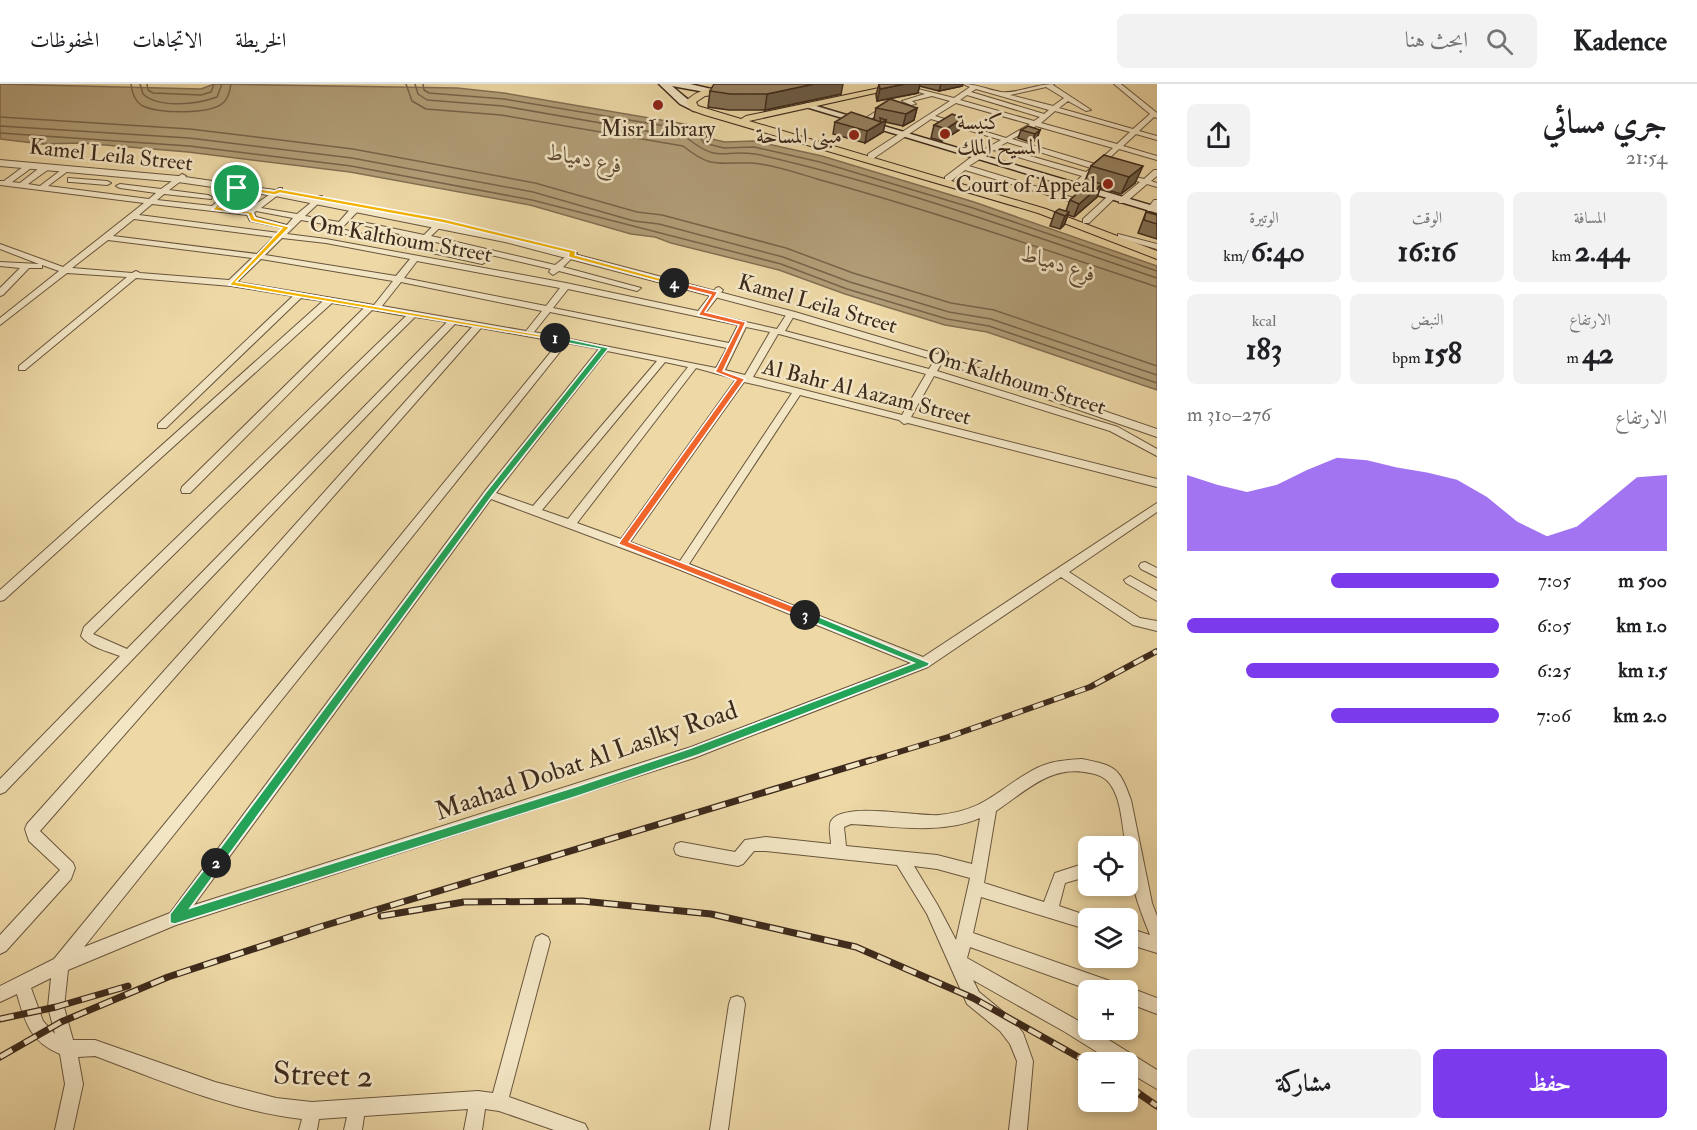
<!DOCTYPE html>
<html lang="ar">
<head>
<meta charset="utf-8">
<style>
	:root { --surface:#fff; --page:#f2f2f2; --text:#202124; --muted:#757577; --line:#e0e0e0; --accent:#7c3aed }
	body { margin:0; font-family:"IM FELL Double Pica",Amiri,serif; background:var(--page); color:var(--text); direction:rtl; height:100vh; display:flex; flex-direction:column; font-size:22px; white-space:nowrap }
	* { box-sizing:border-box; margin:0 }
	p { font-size:20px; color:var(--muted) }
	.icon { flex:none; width:33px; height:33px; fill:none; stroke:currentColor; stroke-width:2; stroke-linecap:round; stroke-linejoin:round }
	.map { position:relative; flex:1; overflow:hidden; direction:ltr }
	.sheet { display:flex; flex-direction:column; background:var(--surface); width:540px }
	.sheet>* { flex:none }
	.tools { position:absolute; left:1078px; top:752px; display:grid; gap:12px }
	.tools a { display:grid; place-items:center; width:60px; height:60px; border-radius:9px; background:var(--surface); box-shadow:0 3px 9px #0003; font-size:30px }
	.pin { position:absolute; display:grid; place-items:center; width:51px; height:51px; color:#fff; margin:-26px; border:3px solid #fff; border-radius:50%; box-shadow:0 2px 6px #0007 }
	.km { position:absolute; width:30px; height:30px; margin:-15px; border-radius:50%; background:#222; color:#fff; font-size:16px; line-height:30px; text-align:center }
	.round { display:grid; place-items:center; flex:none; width:63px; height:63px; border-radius:9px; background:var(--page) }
	.overview { display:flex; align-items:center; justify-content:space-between; height:102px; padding:0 30px }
	h1 { font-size:33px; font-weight:700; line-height:45px }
	.metrics { display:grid; grid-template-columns:repeat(3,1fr); gap:9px; height:102px; padding:6px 30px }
	.metrics div { display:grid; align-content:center; border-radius:9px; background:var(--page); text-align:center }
	.metrics b { font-size:30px; font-weight:700 }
	.metrics small { font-size:16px; font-weight:400 }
	.metrics p { font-size:16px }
	.chart { height:168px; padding:12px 30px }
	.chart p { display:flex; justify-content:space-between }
	.chart svg { width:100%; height:108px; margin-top:6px; fill:var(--accent); opacity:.7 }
	.action { display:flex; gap:12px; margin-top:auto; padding:12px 30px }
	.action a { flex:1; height:69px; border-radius:9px; background:var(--accent); color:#fff; font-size:24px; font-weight:700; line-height:69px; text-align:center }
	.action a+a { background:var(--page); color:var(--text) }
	ul { padding:0 30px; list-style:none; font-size:20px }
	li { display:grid; grid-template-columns:96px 72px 1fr; align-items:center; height:45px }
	li i { height:15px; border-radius:8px; background:var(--accent) }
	header { display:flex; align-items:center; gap:36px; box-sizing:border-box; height:84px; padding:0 30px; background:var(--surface); border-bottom:2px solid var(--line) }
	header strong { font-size:28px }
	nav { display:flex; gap:33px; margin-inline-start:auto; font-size:21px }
	.search { width:420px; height:54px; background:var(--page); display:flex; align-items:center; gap:15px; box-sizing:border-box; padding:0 21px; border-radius:9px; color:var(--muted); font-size:22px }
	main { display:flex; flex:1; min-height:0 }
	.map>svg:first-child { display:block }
	.water { fill:#b19d77; stroke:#836f53; stroke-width:1.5 }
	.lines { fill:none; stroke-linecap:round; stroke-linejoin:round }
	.shore { stroke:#77644a; stroke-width:1.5 }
	.minor-casing { stroke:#69563e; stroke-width:2 }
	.tertiary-casing { stroke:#69563e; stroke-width:2 }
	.secondary-casing { stroke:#3d2a1c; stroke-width:3 }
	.primary-casing { stroke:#3d2a1c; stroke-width:2 }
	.minor { fill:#f3e6c5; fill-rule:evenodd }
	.tertiary { fill:#f3e6c5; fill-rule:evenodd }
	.secondary { fill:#f3e6c5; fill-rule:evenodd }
	.primary { fill:#edd8a6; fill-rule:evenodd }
	.rail-far1-casing { stroke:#3d2a1c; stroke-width:6 }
	.rail-casing { stroke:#3d2a1c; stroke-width:7 }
	.rail-far1 { stroke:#f3e6c5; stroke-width:4; stroke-dasharray:11; stroke-linecap:butt }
	.rail { stroke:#f3e6c5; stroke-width:4.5; stroke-dasharray:14; stroke-linecap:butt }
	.wall { fill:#847256; stroke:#3d2a1c; stroke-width:1.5 }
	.shaded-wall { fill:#6b5c46; stroke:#3d2a1c; stroke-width:1.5 }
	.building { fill:#998464; stroke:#3d2a1c; stroke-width:1.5 }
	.split-1 { fill:#f5b400; stroke:#fff; stroke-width:1.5 }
	.split-2 { fill:#22a559; stroke:#fff; stroke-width:1.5 }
	.split-3 { fill:#22a559; stroke:#fff; stroke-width:1.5 }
	.split-4 { fill:#f0652b; stroke:#fff; stroke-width:1.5 }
	.split-5 { fill:#f5b400; stroke:#fff; stroke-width:1.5 }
	.poi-dot { fill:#8f2418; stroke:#f3e6c5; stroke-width:2 }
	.labels { text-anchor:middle; stroke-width:5; stroke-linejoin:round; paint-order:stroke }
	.far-poi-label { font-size:22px; fill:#3d2a1c; stroke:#f3e6c5; text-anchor:end }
	.far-street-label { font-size:22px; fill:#3d2a1c; stroke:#f3e6c5 }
	.far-water-label { font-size:22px; font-style:italic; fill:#604c37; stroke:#f3e6c5 }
	.street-label { font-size:26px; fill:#3d2a1c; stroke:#f3e6c5 }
	.near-street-label { font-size:32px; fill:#3d2a1c; stroke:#f3e6c5 }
</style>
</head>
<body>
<header>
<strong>Kadence</strong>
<div class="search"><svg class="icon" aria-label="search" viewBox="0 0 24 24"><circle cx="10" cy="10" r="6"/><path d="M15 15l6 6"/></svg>ابحث هنا</div>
<nav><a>الخريطة</a><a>الاتجاهات</a><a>المحفوظات</a></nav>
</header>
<main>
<section class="sheet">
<div class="overview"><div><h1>جري مسائي</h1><p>21:54</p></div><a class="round"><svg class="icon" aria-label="share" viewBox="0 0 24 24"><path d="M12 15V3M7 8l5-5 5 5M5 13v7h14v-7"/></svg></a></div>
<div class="metrics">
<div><p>المسافة</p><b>2.44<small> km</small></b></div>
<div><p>الوقت</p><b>16:16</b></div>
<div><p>الوتيرة</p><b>6:40<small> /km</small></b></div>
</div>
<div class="metrics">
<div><p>الارتفاع</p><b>42<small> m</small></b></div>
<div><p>النبض</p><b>158<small> bpm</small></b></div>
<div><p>kcal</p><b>183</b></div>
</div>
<div class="chart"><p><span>الارتفاع</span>276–310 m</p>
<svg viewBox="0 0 160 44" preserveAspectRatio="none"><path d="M0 44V13L10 17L20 20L30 17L40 11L50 6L60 7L70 10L80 12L90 15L100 22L110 32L120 38L130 34L140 24L150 14L160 13V44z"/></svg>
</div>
<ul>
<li><b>500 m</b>7:05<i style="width:54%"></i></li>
<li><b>1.0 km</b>6:05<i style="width:100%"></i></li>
<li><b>1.5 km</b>6:25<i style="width:81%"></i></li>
<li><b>2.0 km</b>7:06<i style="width:54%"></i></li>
</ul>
<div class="action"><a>حفظ</a><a>مشاركة</a></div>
</section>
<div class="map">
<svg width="1157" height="1046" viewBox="0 0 1157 1046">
	<rect width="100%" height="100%" fill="#edd8a6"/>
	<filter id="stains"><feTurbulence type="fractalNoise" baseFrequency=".00333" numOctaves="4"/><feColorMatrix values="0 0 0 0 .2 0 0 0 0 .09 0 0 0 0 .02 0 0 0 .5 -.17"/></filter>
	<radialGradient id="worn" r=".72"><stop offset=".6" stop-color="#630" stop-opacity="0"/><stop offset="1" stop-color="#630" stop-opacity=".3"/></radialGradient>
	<path class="water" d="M0,0l201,5 13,-5 243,4 47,5 186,32 13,4 4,9 18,4 29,-1 68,15 152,46 183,64v124l-170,-58 -42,-7 -100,-31 -66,-24 -108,-27 -16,-6 -24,-3 -101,-29 -180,-33 -162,-20 -107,-9 -39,1 -42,-5z"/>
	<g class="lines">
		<path class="shore" d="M131,0c1,9 3,16 10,21 14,9 71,10 83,-3 5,-5 6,-12 7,-18
			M140,0l3,10c16,15 55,10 74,3l5,-13
			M147,0l1,6 5,3 48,2 10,-3 3,-8
			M406,0l6,17 14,8 75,6 182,31c29,23 34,16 68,17 21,1 46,10 66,16 115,32 227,70 340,108
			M415,0l3,10 9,6 76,6 184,32c33,26 34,11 68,16 21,4 42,10 62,15 115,30 228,71 340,109
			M423,0l1,6 5,3 75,6 185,31 8,3 7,10 20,5 30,-1 66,15 153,46 184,63
			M0,33l190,12 163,20 182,34 102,29 25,3 124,33 67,25 98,30 43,7 163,56
			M0,42l189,12 163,20 181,34 101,29 25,3 124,33 67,25 99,30 42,7 166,56
			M0,49l189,13 162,20 181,34 249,64 66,25 100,30 42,7 168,57"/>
		<defs>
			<path id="minor" d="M963,0c14,0 25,6 38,8 14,2 36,-8 53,-8l-1,1 38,25 -5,1 -18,-10 -9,7 74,21 17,-15 -36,-30h7l36,29v5l-3,-1 -15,14 18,5v4l-21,-6 -13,12 34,10v4l-38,-11 -18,17 9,2v4l-13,-3 -23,20 -4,-2 12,-11 -88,-26 -25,16 105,32v4h-3l-106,-32 -14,11h-6v-4l29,-22 27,-15 -70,-21 -57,39h-6v-4l82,-53 -18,-5 -20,5 4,3 -5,1 -9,-4 23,-7 -23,-7v-2l52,13 16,-11zM1046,3l18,11 -11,8 -43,-11zM976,5l73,21 -5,4 -73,-22zM967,11l73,22 -6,4 -74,-21zM956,19l74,21 -24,14 -71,-22zM1055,27l75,21 -13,12 -76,-21zM1036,42l77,22 -18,16 -83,-25zM1007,58l84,26 -5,4 -87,-25z
				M888,20l3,2 -1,1 -26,16 -5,-1z
				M27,80l7,2 -22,16 8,1 23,-18h6v4l-21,15 12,2 25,-19h3v4l-20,15 101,13 7,-6 -36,-5 -4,-2 4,-2 41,5 21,-15 4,2 -1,2 -16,12 39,5 4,2 -1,2 -47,-5 -7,6 55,6 22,-20h6v4l-20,17 9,1 23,-20h6v4l-20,17 9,1 32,-22h3v4l-21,16 36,6 22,-18h3v4l-17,16 34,6 14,-16h6v4l-18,19 145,33 -4,2 -146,-32 -4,-2 3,-4 -34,-6 -14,14 39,5 240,44 132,28 18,-23 3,-1 4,3 -18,23 72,16 11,-17h6l1,2 -10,17 144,38 11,-18h6l2,2 -11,18 181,56 39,22v7l-47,-25 -176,-55 -23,41 246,62v8l-249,-64 -4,1 -5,-4 -99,-25 -111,169 234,93 234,-154v9l-88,60 71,46 17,3v10l-24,-6 -72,-48 -133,90 -234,91 -518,167 -108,45 -4,37 9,33h22l120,42 61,16 36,4 166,-11 15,2 41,-151 2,-5 6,-3 6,3 2,5 -41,155 76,27 3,6h-34l-55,-19 -14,-2 -3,21h-18l4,-21 -104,7 -2,14h-18l3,-13 -28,2 -2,11h-18l3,-11c-72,-8 -140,-38 -207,-63l-17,1 5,27 -10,46h-18l10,-46 -5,-30c-29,-12 -35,-31 -43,-60l-17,8v-16l54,-27 505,-617 -78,-14 -441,503 33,32 2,5 -4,11 -65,72 -6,3v-19l60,-65 -31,-29 -4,-12 2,-5 445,-497 -17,-3 -450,468 -5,2v-15l120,-123c-13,-5 -31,-9 -39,-20l3,-9 322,-311 -34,-6 -182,183h-8l-1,-3 1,-3 182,-179 -32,-5 -328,297 -4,1v-11l323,-289 -22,-3 -135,130h-8v-4l135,-128 -62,-10 -95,-8 -111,92h-6v-4l108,-89 -60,-4 -67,52v-7l59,-47 -17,-6v3h-13l-26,27 -3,1v-8l20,-20 -20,-2v-4l39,2 -39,-15v-5l63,23 81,-64 -144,-18v-4h4zM152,120l95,11 3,6 33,7 -4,5 -140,-18zM256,127l37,7 -6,7 -31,-8 -2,-4zM134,135l140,18 -17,17 -144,-18zM282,154l44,5 84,16 -14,17 -131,-21zM108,156l144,18 -23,22 -89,-7 -4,-2 -4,2 -60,-5zM261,175l132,22 -19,24 -137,-23zM417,177l143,27 -14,18 -142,-28zM401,198l141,29 -16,20 -144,-25zM568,205l170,36 -9,18 -176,-35zM550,228l177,36 -11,20 -182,-36zM415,233l32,5 -320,327 -34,-15zM746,243l24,5 -25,43 -20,-5zM778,250h1l147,40 -24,41 -149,-38zM567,259l32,6 -114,142 -315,422 -86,34zM607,267l50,10 -124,145 -37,-13zM665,278l23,5 -120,152 -26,-9zM696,284l40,11 -115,160 -44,-16zM744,298l48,11 -112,168 -50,-19zM491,415l187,70 233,94 -220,84 -497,158zM51,894l-3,29 7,27 -12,-13 -12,-33z
				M1154,86h3v6l-6,5 6,2v4l-10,-3 -22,19h-6v-4l21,-17 -19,-5v-4l23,6z
				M68,94l39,3 4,2 -4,2 -36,-3h-3z
				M1108,112l7,2 -26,25h-6v-4z
				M1154,116h3v7l-3,4h-6l-1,-2z
				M440,135l7,2 -16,15 124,29 18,-14 4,2 -14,14 78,21 -4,3 -78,-20 -6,4 -4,-3 2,-3 -124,-29 -5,3 -4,-2 2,-2 -62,-15 4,-2 62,13z
				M1118,150l39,10v5l-39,-11z
				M1145,478l12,6v9l-16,-8 -2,-3 2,-3z
				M1130,492l27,15v10l-31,-18 -2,-3z
				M1082,675c34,7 37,8 49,41l21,103 5,13v37l-29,-9v-16l22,7c-12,-29 -22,-58 -22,-89h-2c-4,-18 -4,-43 -14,-59 -5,-9 -12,-12 -22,-14 -39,-9 -64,18 -94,38l-12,72 60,19 11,-29 34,-11v14l-24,7 -6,23 35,12h-5v12l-108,-33 -8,36 140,49 6,2 2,6h-31l-120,-43 -3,11 110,62 80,50v19l-29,-17v-10h-15l-48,-30 -92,-52 6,12 33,27 11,14 10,28 -6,69h-18l8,-69 -7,-17 -10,-13 -33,-27 -40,-90 -30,-49 -131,-14h-12l-11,13 -5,2 -57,-10 -5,-2 -2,-5 2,-5 5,-2 54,10 10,-12 21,-3 65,7c0,-6 -3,-17 0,-23 12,-20 85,-4 108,-6 49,-5 59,-27 98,-47 14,-7 29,-8 45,-9zM980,734l-8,46 -35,-9 -91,-9 -2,-19 7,-3c42,2 89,11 129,-6zM914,782l23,3 33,9 -14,62 -19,-36z
				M1128,903l29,11v16l-29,-11v-13h-6z
				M737,912l6,2 2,6 -17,126h-18l19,-126 2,-6z"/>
			<path id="tertiary" d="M0,76l178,16 97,14 231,46 289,76 148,44 214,73v8l-222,-77 -148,-44 -282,-74 -230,-46 -97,-14 -178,-16z"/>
			<path id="secondary" d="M659,0h31l30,7 -4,3 -44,-8c9,8 18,15 27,22l-5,3 -14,-7z
				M806,19l351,104v6l-351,-106z"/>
			<path id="primary" d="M758,0h30l-5,3 -78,9 -9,6 2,4 43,13 5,-3 152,-32h18l-167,37 297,88 111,42v8l-119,-46 -333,-98 -14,-5 -5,-8c12,-18 51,-16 72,-18z"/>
		</defs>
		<use href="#minor" class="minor-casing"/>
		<use href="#tertiary" class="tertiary-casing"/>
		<use href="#secondary" class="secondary-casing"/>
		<use href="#primary" class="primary-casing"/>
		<use href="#minor" class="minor"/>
		<use href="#tertiary" class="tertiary"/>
		<use href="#secondary" class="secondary"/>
		<use href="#primary" class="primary"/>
		<defs>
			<path id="rail-far1" d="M866,678l82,-25 142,-50 67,-36"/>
			<path id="rail" d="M381,832l83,-14 118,-1 129,13 145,33 117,51 116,65
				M0,935l56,-12 72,-21
				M0,973l61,-35 107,-45 155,-51 548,-166
				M1128,1002l29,20"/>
		</defs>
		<use href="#rail-far1" class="rail-far1-casing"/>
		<use href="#rail" class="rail-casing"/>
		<use href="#rail-far1" class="rail-far1"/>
		<use href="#rail" class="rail"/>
	</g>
	<path class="wall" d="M879,0h84l-1,2 -23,5 -20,-5 -1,7 -41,8 -1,-6z
		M710,7l131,3 -76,16h-36l-21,-3z
		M876,24h41l-3,12 -11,6 -18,-4 -2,10 -18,11 -32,-9 2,-12 39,-3z
		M963,34l-4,12 -17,11 -11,-3 3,-13z
		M1021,46h19l-3,8 -5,5 -14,-5z
		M1104,71l31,28 -14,11 -21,-6 -3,9 -23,20 -6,-2 -4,10 -4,4 -10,-3 5,-14 11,-1 4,-11 17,-16 -3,-1 7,-17z
		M1146,128l11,3v24l-19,-6z"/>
	<path class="shaded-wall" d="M814,0h29l-2,10 -76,16 2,-16z
		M905,0h15l-2,9 -41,8 3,-12z
		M941,0h22l-1,2 -23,5z
		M917,24l-3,12 -11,6 3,-12z
		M963,34l-4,12 -17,11 4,-12z
		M886,36l-3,12 -18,11 2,-12z
		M1040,46l-3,8 -5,5 3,-9z
		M1143,82l-8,17 -14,11 8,-17z
		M1102,100l-5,13 -23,20 5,-13z
		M1069,128l-5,13 -4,4 5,-13z"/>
	<path class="building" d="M714,0h100l-47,10h-37l-20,-3z
		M879,0h26l-25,5z
		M890,15l27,9 -11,6 -30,-6z
		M851,28l30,10 -1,-4 6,2 -19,11 -32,-9z
		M952,30l11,4 -17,11 -12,-4z
		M1028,42l12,4 -5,4 -14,-4z
		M1104,71l39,11 -14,11 -38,-11z
		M1091,97l11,3 -23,20 -9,-4z
		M1059,125l10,3 -4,4 -10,-4z
		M1146,128l11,3v9l-13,-4z"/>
	<path class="split-1" d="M235,103l5,1 -21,19 33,5 3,6 35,9 -54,55 322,56 -3,2 -326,-55 53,-57 -31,-7 -3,-7 -36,-4z"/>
	<path class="split-2" d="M555,252l54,12 -117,148 -272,371h-8v-8l274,-367 114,-143 -48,-9z"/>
	<path class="split-3" d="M805,527l125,52 -2,3 -230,89 -120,41 -403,128 -5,-1v-9l42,-55 4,-2 4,2v8l-30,41 388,-122 113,-38 223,-85 -113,-46 -1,-2z"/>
	<path class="split-4" d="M674,197l44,11 -13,20 41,10 -23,49 22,8 -116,163 179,70v5h-7l-183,-73 118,-164 -21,-8 24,-47 -41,-10 13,-20 -39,-10z"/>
	<path class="split-5" d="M237,102l37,5 5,-2 165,30 132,32 -1,4 103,28 -6,2 -104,-28 1,-4 -125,-30 -164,-30 -5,2 -40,-6z"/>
	<g class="poi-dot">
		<circle cx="658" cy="21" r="6"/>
		<circle cx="945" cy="50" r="6"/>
		<circle cx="854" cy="51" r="6"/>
		<circle cx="1108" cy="100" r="6"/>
	</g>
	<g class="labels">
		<g class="far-poi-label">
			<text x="957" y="45" text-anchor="start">كنيسة<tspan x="957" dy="25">المسيح الملك</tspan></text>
			<text x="658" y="52" text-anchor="middle">Misr Library</text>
			<text x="842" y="59">مبنى المساحة</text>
			<text x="1096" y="108">Court of Appeal</text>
		</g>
		<g class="far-street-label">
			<text transform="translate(111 70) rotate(6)" y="8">Kamel Leila Street</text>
			<text transform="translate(401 154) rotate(10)" y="8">Om Kalthoum Street</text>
			<text transform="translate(818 219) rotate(16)" y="8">Kamel Leila Street</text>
			<text transform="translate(1017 296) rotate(17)" y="8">Om Kalthoum Street</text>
			<text transform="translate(867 307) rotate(14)" y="8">Al Bahr Al Aazam Street</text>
		</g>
		<g class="far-water-label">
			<text transform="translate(585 74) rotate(11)" y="8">فرع دمياط</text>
			<text transform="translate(1059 179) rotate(17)" y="8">فرع دمياط</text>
		</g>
		<g class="street-label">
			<text transform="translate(586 676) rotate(-19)" y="9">Maahad Dobat Al Laslky Road</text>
		</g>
		<g class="near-street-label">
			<text transform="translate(323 990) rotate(2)" y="11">Street 2</text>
		</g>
	</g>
	<rect width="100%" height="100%" filter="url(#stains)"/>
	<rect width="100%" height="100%" fill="url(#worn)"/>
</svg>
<div class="tools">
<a><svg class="icon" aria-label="locate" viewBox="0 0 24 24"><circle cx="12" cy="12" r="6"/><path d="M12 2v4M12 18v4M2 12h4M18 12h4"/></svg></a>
<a><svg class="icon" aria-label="layers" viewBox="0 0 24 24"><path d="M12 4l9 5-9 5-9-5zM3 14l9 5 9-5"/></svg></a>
<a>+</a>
<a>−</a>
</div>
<div class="pin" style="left:237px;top:104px;background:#1e9e55"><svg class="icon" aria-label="arrive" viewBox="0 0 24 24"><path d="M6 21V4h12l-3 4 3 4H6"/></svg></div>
<b class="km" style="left:555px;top:254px">1</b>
<b class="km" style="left:216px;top:779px">2</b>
<b class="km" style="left:805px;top:531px">3</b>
<b class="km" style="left:674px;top:199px">4</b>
</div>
</main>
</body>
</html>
